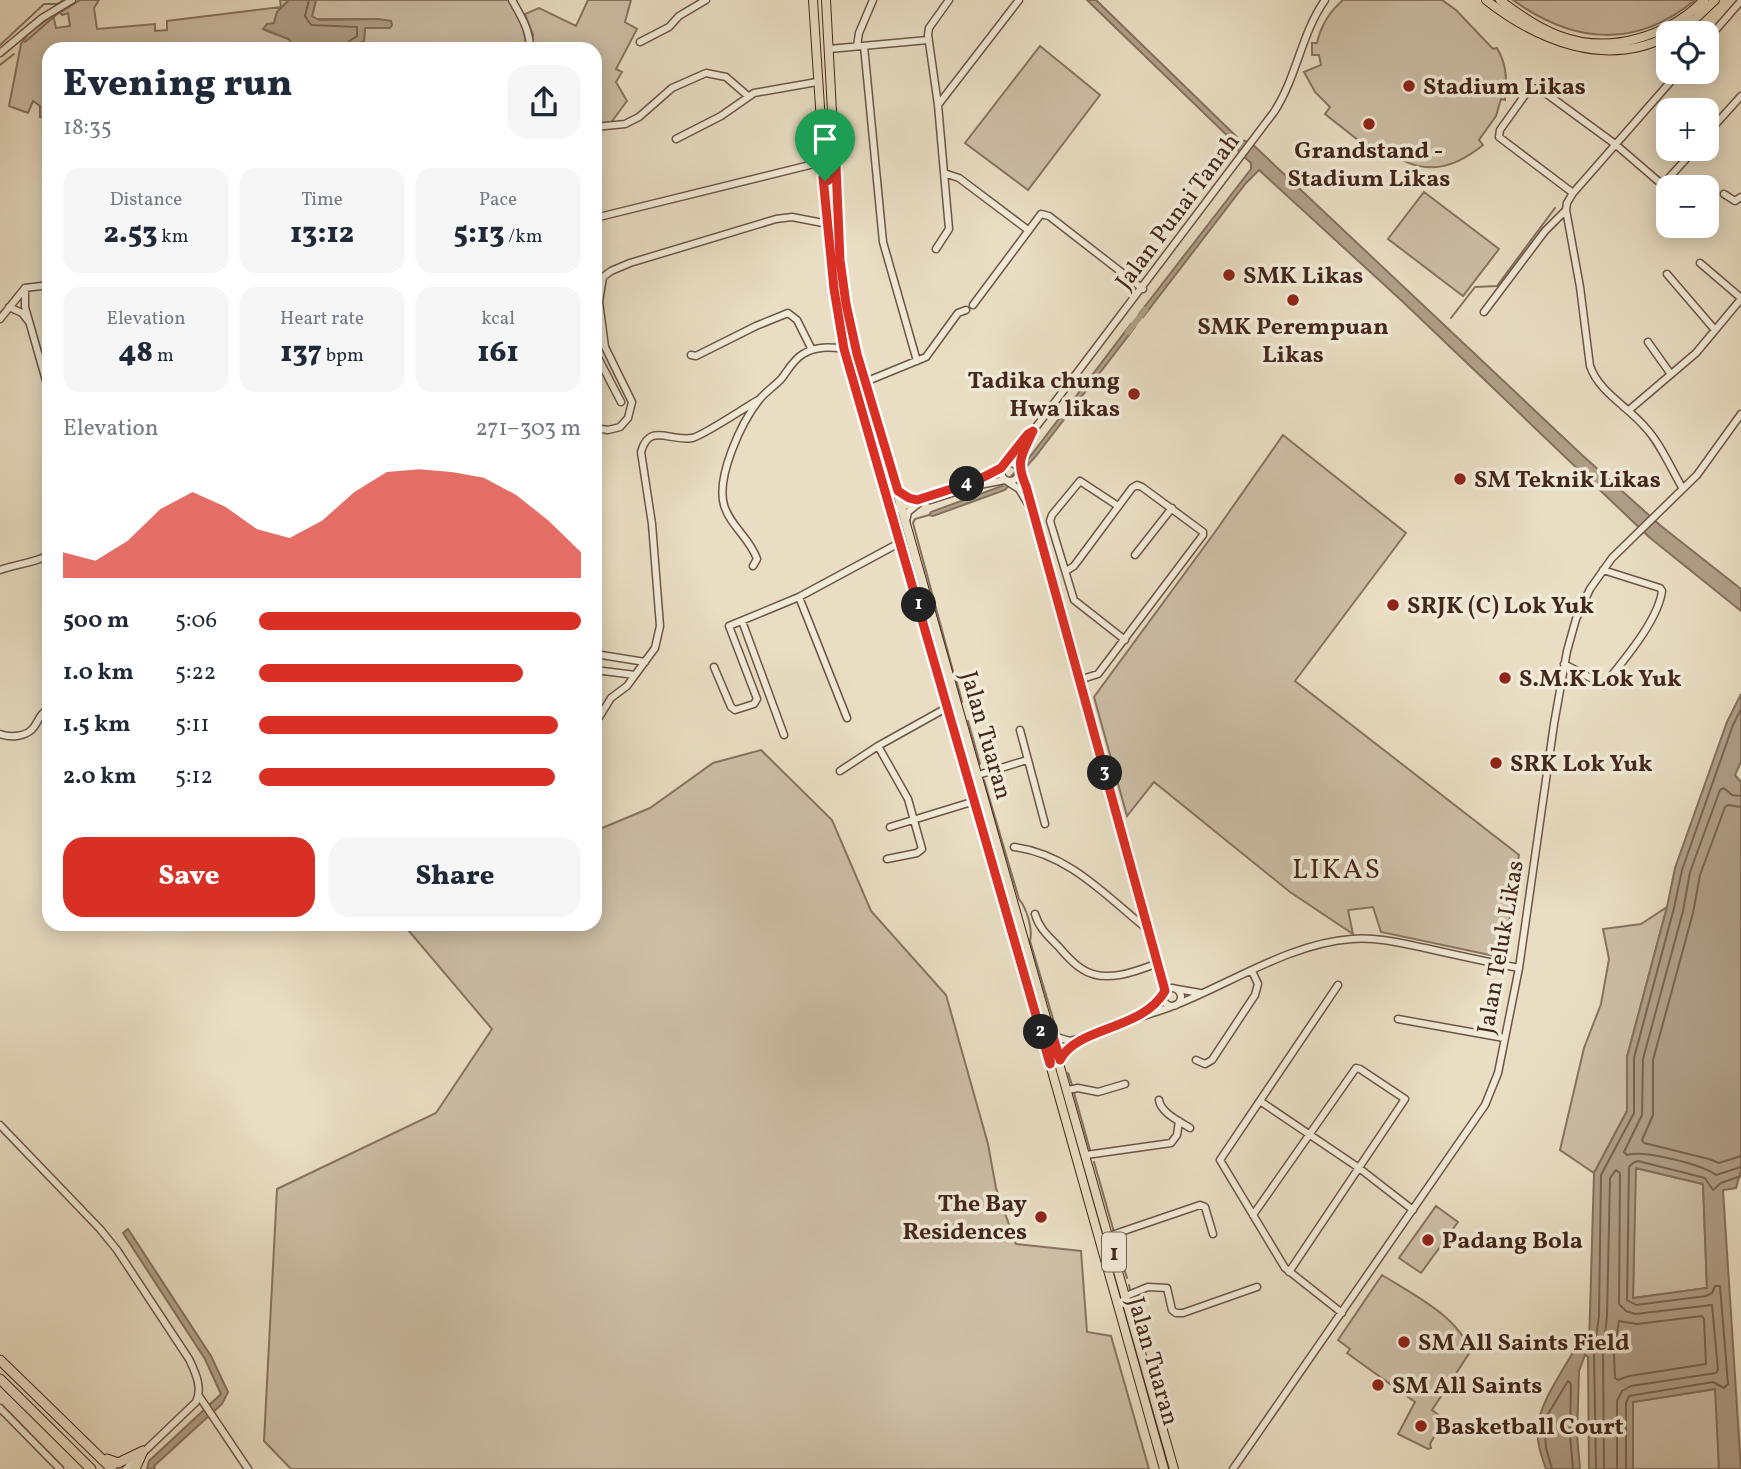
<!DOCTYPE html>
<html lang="en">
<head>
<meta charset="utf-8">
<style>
	:root { --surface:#fff; --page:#f6f6f7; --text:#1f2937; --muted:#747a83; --accent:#d93025 }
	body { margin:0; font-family:Vollkorn,serif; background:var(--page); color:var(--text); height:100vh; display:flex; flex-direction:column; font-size:26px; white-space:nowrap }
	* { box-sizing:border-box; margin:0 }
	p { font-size:23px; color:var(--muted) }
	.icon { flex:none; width:38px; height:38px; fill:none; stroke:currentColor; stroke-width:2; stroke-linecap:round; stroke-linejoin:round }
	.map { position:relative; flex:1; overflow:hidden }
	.sheet { position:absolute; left:42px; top:42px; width:560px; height:889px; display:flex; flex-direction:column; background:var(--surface); border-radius:21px; box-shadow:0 4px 18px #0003 }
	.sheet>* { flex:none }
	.buttons { position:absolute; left:1656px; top:21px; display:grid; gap:14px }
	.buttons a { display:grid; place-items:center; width:63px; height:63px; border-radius:14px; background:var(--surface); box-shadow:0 4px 18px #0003; font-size:35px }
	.pin { position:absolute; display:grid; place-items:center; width:60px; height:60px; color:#fff; margin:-72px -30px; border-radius:50% 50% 50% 0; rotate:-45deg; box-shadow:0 0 7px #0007 }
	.pin .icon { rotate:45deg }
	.km { position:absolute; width:35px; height:35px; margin:-18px; border-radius:50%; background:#222; color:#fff; font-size:19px; line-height:35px; text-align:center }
	.round { display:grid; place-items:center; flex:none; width:74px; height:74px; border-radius:21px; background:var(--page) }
	.head { display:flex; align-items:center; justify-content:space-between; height:119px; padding:0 21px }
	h1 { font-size:38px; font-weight:800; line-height:52px }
	.stats { display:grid; grid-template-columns:repeat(3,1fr); gap:10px; height:119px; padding:7px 21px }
	.stats div { display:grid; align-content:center; border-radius:18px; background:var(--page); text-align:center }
	.stats b { font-size:30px; font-weight:800 }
	.stats small { font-size:19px; font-weight:400 }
	.stats p { font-size:19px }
	.chart { height:196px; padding:14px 21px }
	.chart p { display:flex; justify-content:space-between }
	.chart svg { width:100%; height:126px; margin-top:7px; fill:var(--accent); opacity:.7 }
	.action { display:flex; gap:14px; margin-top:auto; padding:14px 21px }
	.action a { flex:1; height:80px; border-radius:21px; background:var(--accent); color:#fff; font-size:28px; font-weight:800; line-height:80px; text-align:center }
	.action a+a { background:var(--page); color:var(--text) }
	ul { padding:0 21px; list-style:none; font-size:23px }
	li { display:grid; grid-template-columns:112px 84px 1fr; align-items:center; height:52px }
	li i { height:18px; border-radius:9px; background:var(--accent) }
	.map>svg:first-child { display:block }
	.green { fill:#cdbfa7; stroke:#887362; stroke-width:2 }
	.water { fill:#b0a08a; stroke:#84705e; stroke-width:2; fill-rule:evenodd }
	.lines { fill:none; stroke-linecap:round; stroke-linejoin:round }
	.shore { stroke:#796453; stroke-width:2 }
	.stream { stroke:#84705e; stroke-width:2 }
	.canal { stroke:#b0a08a; stroke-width:6 }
	.minor-casing { stroke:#6c5546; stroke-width:9 }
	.major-casing { stroke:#42271c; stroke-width:10 }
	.highway-casing { stroke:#42271c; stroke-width:11 }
	.minor { stroke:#f1ead8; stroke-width:6 }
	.major { stroke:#e9dec3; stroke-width:8 }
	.highway { stroke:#e9dec3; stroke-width:9 }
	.route-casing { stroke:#fff; stroke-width:14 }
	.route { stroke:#d93025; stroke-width:9 }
	.poi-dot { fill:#8f2418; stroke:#f1ead8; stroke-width:2.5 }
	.labels { text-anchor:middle; stroke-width:7; stroke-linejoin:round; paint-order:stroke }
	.shield { fill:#f1ead8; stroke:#766254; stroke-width:2 }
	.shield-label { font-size:23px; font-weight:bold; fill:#42271c }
	.poi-label { font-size:24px; font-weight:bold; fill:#42271c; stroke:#f1ead8; text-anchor:start }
	.street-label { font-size:24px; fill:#42271c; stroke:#f1ead8 }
	.quarter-label { font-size:28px; letter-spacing:2px; fill:#42271c; stroke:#f1ead8 }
</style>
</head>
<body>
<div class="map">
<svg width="1741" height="1469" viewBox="0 0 1741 1469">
	<rect width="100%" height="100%" fill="#e9dec3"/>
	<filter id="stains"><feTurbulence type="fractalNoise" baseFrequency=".00286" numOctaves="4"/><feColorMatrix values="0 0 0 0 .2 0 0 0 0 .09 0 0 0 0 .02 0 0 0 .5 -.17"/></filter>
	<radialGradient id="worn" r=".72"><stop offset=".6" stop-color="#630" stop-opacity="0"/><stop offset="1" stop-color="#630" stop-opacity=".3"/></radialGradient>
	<path class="green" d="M80,0h19l-5,8 3,21 58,-5v7l12,-1v-9l114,-14 -1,-7h9l-12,12 -3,11 -7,8 22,8 6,10h-246v70l-9,-2v-11l-7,-5 -5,12 -19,-7 12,-62 7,-10 25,-19 3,13 14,-2 -2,-13 -6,2 -2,-3z
		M316,0h193c9,15 18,31 17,49h-181l19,-8 1,-13 4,-2 20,2 -20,-9h-54l-3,-3z
		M588,0h43l-6,22 12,7 -21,40 6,3 -6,10 11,19 -17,23 -15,-2v-73h-60l-3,-5 1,-9 -8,-21 14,-6 37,18z
		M1343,0h99l14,10 37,39 4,-1c10,17 10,32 8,52l-4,-1 -5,17 -17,24 4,5c-32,26 -61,31 -96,6l-6,7 -56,-44 5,-7 -15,-15 -11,-20 17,-7 -2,-10h-7v-12h5c4,-18 12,-31 26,-43z
		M1513,0h182c-59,49 -121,44 -182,0z
		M1040,46l60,49 -72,95 -63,-47z
		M1424,192l75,57 -36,47 -75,-57z
		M1283,435l123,98 -111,148 224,174 -15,103 -123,-26 -8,-25 -25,3 5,24 -63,-42 -136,-110 -27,34 -33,-119 121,-165z
		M761,750l71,70 39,91 75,84 42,149 8,44 20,56 65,7 6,81 24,4 38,133h-858l-27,-28 13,-252 159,-76 56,-84 -89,-105h192v-93l55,-23 63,-45z
		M1667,907l-40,150v54l-33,62 -34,-23 24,-102 17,-44 8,-45 -6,-30 38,-5z
		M1635,1168l68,16 4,104 -74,10z
		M1436,1206l22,16 -37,51 -22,-15z
		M1382,1275c29,18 79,43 88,77l-38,58 12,9 -14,25 1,4 -3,1 -30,-15 17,-32 -68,-49 3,-4 -12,-9z
		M1716,1389l3,80h-86v-67z"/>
	<path class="water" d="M289,0h27l-4,16 7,4 59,-1 13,2 1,4 -2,3h-25l-1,13 -19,8h-50l-6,-10 -26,-10 4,-5 7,-1 3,-11z
		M1087,0h9l144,140 10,2 332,313 79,71 80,63v22l-92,-74 -247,-236 -143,-131 -13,13 -103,134 -4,-3 112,-145v-6l-12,-11 -3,-8z
		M1131,324l4,3 -3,4 -97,126 -30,33 -72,26 -4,-1 2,-3 71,-26 30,-32z
		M1741,694v68l-6,13 6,7v388l-5,18 -13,2 18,279h-22l-4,-80 -82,13v67h-44l-1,-112 -3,-2 -6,16 -2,64 3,34h-34c-5,-14 -10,-28 -8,-43 2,-24 26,-57 38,-79l8,2 5,-3 5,-173 33,-62v-54l40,-150 8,-39 52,-146zM1636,1168l67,16 4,104 -74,10z
		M128,1229l83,127 17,36 -6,12 -68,62 1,3h-8l2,-8 72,-67 -16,-35 -82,-126z"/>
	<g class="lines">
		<path class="shore" d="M309,0l-4,16 6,9 46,2v9l-9,6 -2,7
			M1741,796l-9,-1 -8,-7 -4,2 -30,82 -7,39 -40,148 -1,56 -18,37 3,3c17,-5 74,9 89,20l25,-8
			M1741,807l-13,-2 -3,2 -25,68 -7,38 -40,147v55l-11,25 2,3 65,16 10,4 22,-7
			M1702,1316l2,3 2,45 -77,12 -11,4 -3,-2 -1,-24 5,-33 18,3z
			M1552,1469l-6,-21 -1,-21 3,-13 20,-33 3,3 -1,51 3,34
			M1596,1469l-2,-117 5,-36 2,-141 33,-62v-55l40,-150 8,-38 51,-145 8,-16
			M1604,1469l-1,-116 4,-37 3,-138 6,-8 4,3 -1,131 7,7 9,3 77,-9 6,65 -2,3 -85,13 -9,5 -5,10v68
			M1626,1469v-66l3,-7 84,-14 11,6 4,-4 -8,-98h-5l-3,7 -6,3 -70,9 -9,-5 2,-133 4,-4 5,-2 67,17 8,12 8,-7 20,-7"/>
		<path class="stream" d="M25,42l31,-27 24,-15
			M0,45l44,-41h13l7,-4
			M0,65l14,-11
			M1451,318l24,-31 22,-1 58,-78
			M929,515l-14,4 -2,4 40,148
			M956,679l6,23
			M968,721l12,43
			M984,780l35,119c8,10 14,30 11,42l24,81
			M1068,1073l4,12
			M1074,1093l16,57
			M1094,1162l20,70
			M1116,1240l11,38
			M1129,1285l1,5
			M1133,1299l5,18
			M1139,1322l3,10
			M1144,1338l3,9
			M1155,1378l7,25"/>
		<path class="canal" d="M1128,332l17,-22"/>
		<defs>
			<path id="minor" d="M512,0c9,16 18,30 18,49
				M1706,41l35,-40
				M640,42l29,-15 10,-11 27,-16
				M857,46l2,-13 14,-33
				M864,46l19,196 34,119
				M829,49l99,-9
				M0,53l42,-35 30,-18
				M1679,72l-106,121 -6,10 -1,7 14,77 10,79c9,26 37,40 55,61 16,17 26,42 38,62
				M938,105l81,-105
				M595,127l30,-3 14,-7 33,-29 34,-15 20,4 22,19
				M1706,135l35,-39
				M676,139l45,-23 33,-23 63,-11
				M944,173l15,5 69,52
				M1573,193l-74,-56 1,-7 30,-42 10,1 75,55 43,37 5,1 4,-2 28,-31
				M1724,194l11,7 6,-4
				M595,218l227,-56
				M936,249l13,-20 -11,-124 -10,-70 1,-7 20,-28
				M1700,263l41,35
				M1667,274l48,56
				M25,288v19l24,84
				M973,305l68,-91 8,2 94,73
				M9,307l13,6 7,9
				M1484,312l61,-81 21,-21
				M0,319l25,-31 24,-3
				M1648,342l22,31
				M595,352l26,50
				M691,355l5,1 60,-30 32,-13 9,7 15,30
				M865,382l61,-25 32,-44 8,-3
				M1629,410l67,-57 45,-54
				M595,428l13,2 12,-3 8,-9 4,-16 -27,-55 -6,-45 4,-25 8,-6 19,-8 146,-44 16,-2 36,7
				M1001 472a9 9 0 1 1 18 0a9 9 0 1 1-18 0Z
				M1006,464l25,-32
				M1019,469l6,-22 8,-16 241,-319c23,-35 27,-78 51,-112
				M1019,471l7,15 139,505
				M1008,482l11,7 9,15
				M897,489l9,8 11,3 59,-20 25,-12
				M930,500l44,-14 31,-6
				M1118,506l-38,-25 -28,34 -2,6 24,79 51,40
				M906,521l2,-9 11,-9
				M1135,555l37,-47
				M753,566l4,-7c-7,-21 -27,-33 -33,-54 -8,-28 17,-82 35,-105 6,-8 16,-14 23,-22 6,-8 12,-19 21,-24 13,-8 27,-7 41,-5
				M0,570c17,-6 34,-7 49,-15
				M1066,571l8,-5 58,-78 5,-3 5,2 61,45v3l-105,139 -19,6
				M799,597l48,121
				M742,621l42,114
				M595,654l50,8
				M1564,664l40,21c19,-24 54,-64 58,-94l-2,-3 -57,-18
				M714,667l17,40 4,3 19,-6 3,-5 -28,-73 70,-29 102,-55
				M595,670l40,5
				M595,724l16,-26 16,-12 28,-38 5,-22 -8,-102 -11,-72c8,-30 29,-10 51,-14 11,-2 55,-32 68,-39
				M1020,730l25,94
				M0,734c10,4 27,3 34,-7 6,-8 5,-13 15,-18
				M878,746l30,53 14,50 -5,4 -30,6
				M840,771l38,-25 70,-39
				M978,775l49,-15
				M890,827l85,-26
				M1014,847c55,7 92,49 133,82
				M1035,914c4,14 13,22 23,32 7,8 14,17 24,23 22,15 53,3 76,-6
				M1338,985l-118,175 65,108 57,45
				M1163 997a9 9 0 1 1 18 0a9 9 0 1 1-18 0Z
				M1177,989l23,4
				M1144,1013l19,-18
				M1398,1019l106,19
				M1053,1036l17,5 13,-3
				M1060,1060c14,-27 90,-44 118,-56 55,-22 114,-61 174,-65 25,-2 49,4 73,9 31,7 63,14 94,20
				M1196,1060l9,4 7,-4 43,-65 3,-11 -6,-13
				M1068,1090l10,-2 20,4 27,-8
				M1159,1100c2,13 20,21 31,28
				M1260,1101l99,67 54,42
				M0,1125l100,104 17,21 72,109c6,13 14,28 7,43l-70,67
				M1086,1155l85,-12 6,-8 2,-14
				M1253,1215l103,-147 4,1 45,30 -116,173
				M1109,1236l91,-31 5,2 8,27
				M1126,1296l22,-9 19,1 5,22 4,3h7l74,-26
				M199,1396l49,73
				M0,1408l60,61
				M1233,1469l252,-364 13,-32 21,-105 35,-244 13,-73 9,-32 14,-30 22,-31 85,-83 44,-61"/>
			<path id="major" d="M813,0l16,244 15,105 193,669 127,451
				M826,0l14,260 11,70 323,1139
				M1486,0c51,40 119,69 182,36
				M1500,0c18,14 38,28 60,36 50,19 108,0 144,-36
				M1674,33l22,-15 19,-18
				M823,177l4,4 3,-2 -1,-32 6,-4
				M898,508l19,-8"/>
			<path id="highway" d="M0,1360l112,109
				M0,1379l91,90
				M107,1459l11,4 25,-12
				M135,1469l8,-18"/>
		</defs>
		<use href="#minor" class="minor-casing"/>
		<use href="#major" class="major-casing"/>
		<use href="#highway" class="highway-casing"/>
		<use href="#minor" class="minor"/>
		<use href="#major" class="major"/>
		<use href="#highway" class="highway"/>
	</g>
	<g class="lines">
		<defs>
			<path id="route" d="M835,143l5,117 6,44 11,50 41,137 11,7 8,2 59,-19 25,-13 27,-34 5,-3c-11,24 -18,30 -7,55l138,501 1,4c-23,40 -88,35 -105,69l-7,-24 -2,1c-6,8 1,17 -1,27l-206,-715 -10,-60 -11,-112 4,4 3,-2 -1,-32z"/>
		</defs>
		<use href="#route" class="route-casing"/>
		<use href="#route" class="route"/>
	</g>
	<g class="poi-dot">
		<circle cx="1409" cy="86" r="7"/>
		<circle cx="1369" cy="124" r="7"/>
		<circle cx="1229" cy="275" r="7"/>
		<circle cx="1293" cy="300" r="7"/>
		<circle cx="1134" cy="394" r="7"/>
		<circle cx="1460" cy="479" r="7"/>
		<circle cx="1393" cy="605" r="7"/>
		<circle cx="1505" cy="678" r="7"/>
		<circle cx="1496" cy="763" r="7"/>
		<circle cx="1041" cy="1217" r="7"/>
		<circle cx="1428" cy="1240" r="7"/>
		<circle cx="1404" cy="1342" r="7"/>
		<circle cx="1378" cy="1385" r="7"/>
		<circle cx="1421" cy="1426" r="7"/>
	</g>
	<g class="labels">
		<rect class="shield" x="1102" y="1232.5" width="24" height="39" rx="5"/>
		<g class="shield-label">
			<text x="1114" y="1260">1</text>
		</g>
		<g class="poi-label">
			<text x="1423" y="94">Stadium Likas</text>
			<text x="1369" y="158" text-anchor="middle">Grandstand -<tspan x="1369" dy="28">Stadium Likas</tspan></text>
			<text x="1243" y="283">SMK Likas</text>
			<text x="1293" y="334" text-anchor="middle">SMK Perempuan<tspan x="1293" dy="28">Likas</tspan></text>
			<text x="1120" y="388" text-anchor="end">Tadika chung<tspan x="1120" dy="28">Hwa likas</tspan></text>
			<text x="1474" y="487">SM Teknik Likas</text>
			<text x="1407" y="613">SRJK (C) Lok Yuk</text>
			<text x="1519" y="686">S.M.K Lok Yuk</text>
			<text x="1510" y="771">SRK Lok Yuk</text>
			<text x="1027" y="1211" text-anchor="end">The Bay<tspan x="1027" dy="28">Residences</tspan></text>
			<text x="1442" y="1248">Padang Bola</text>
			<text x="1418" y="1350">SM All Saints Field</text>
			<text x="1392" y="1393">SM All Saints</text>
			<text x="1435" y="1434">Basketball Court</text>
		</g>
		<g class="street-label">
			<text transform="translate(1177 211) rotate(-53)" y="8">Jalan Punai Tanah</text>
			<text transform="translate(987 735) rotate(74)" y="8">Jalan Tuaran</text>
			<text transform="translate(1500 947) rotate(-80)" y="8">Jalan Teluk Likas</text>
			<text transform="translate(1154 1361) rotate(74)" y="8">Jalan Tuaran</text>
		</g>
		<g class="quarter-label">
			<text x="1337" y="878">LIKAS</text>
		</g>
	</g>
	<rect width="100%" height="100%" filter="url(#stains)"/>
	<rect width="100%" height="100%" fill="url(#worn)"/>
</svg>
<div class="buttons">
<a><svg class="icon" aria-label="locate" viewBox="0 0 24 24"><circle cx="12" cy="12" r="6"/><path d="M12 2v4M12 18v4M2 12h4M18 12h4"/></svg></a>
<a>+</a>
<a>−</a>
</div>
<div class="pin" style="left:825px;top:181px;background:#1e9e55"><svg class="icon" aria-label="arrive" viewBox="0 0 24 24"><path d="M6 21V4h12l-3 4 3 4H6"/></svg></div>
<b class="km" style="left:919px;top:605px">1</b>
<b class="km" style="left:1041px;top:1032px">2</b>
<b class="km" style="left:1105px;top:773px">3</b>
<b class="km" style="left:967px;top:484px">4</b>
<section class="sheet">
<div class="head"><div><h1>Evening run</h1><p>18:35</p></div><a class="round"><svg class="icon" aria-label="share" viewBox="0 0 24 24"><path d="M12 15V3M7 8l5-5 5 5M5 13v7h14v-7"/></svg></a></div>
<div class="stats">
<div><p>Distance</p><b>2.53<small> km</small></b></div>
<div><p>Time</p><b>13:12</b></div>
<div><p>Pace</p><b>5:13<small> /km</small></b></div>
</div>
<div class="stats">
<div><p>Elevation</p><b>48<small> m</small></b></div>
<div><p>Heart rate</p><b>137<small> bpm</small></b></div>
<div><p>kcal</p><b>161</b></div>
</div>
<div class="chart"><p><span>Elevation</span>271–303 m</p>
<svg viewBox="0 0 160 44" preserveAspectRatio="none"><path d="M0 44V35L10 38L20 31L30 20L40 14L50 19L60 27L70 30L80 24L90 14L100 7L110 6L120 7L130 9L140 15L150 24L160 35V44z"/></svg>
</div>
<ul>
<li><b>500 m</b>5:06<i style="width:100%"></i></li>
<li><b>1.0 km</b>5:22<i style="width:82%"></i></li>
<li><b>1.5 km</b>5:11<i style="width:93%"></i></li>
<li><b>2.0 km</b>5:12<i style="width:92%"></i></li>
</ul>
<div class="action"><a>Save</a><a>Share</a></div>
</section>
</div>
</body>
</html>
